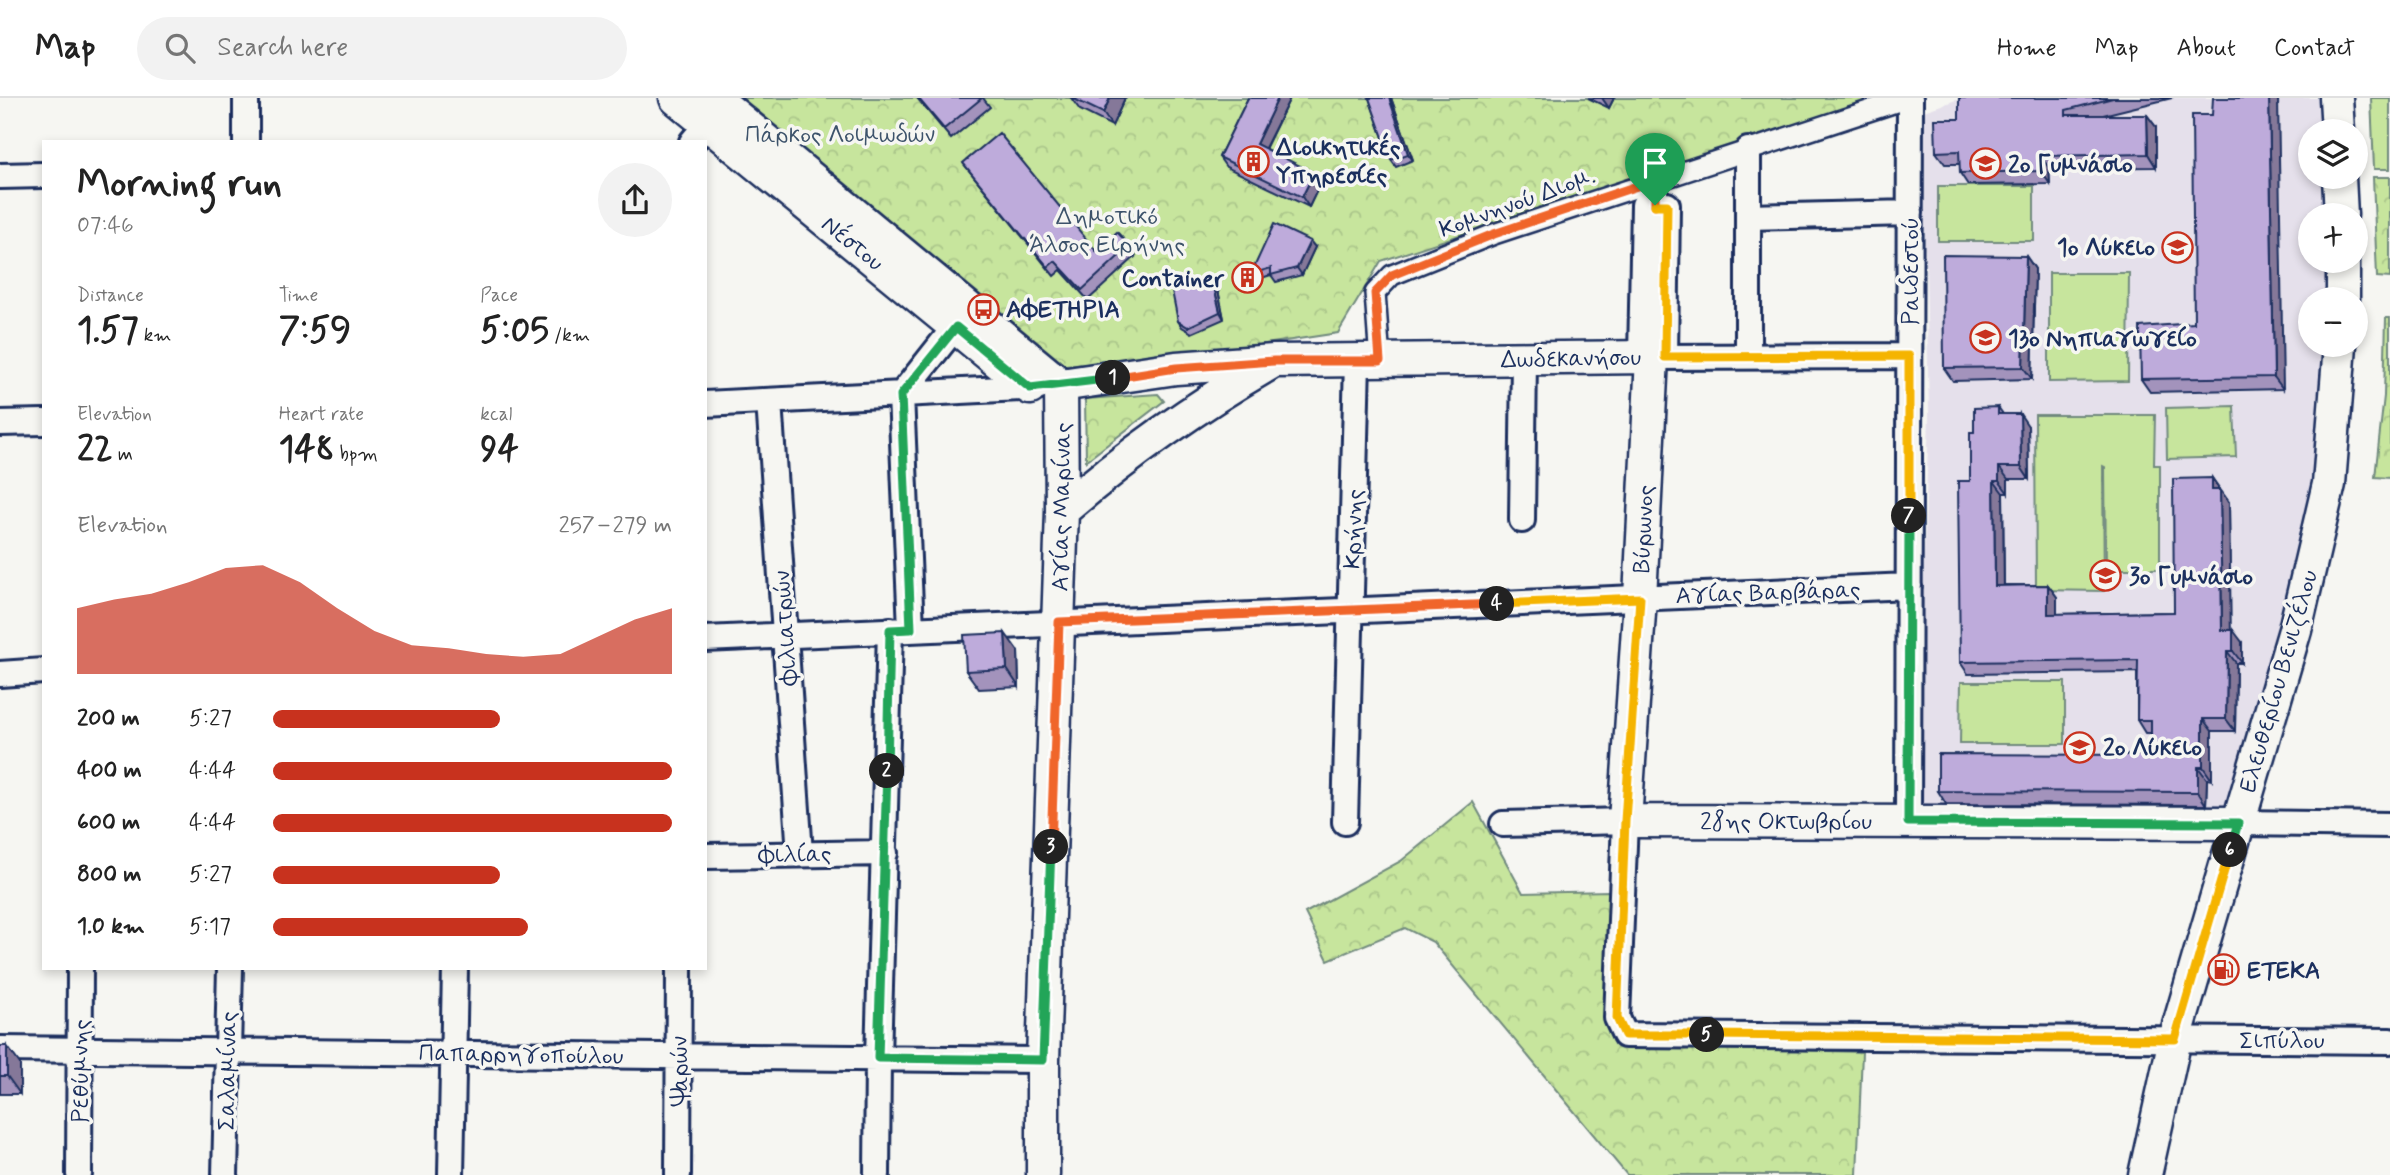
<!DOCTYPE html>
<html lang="en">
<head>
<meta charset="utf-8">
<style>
	:root { --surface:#fff; --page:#f2f2f2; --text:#222; --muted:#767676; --line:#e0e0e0; --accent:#c8321e }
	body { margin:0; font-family:Mynerve,sans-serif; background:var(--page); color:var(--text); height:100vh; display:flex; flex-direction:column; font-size:26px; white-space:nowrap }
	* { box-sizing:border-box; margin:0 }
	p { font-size:23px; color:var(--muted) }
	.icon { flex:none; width:38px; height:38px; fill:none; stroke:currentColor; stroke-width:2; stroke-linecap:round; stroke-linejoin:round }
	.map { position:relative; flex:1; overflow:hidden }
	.details { position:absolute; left:42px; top:42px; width:665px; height:830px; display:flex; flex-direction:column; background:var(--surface); border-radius:0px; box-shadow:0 4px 10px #0003 }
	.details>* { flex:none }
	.controls { position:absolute; left:2298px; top:21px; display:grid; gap:14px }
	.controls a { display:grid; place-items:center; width:70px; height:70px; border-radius:50%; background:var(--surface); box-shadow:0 4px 10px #0003; font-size:35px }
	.pin { position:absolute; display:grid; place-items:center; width:60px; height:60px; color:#fff; margin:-72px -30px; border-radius:50% 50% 50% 0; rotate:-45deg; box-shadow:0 0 7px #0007 }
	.pin .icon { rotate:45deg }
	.km { position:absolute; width:35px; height:35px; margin:-18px; border-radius:50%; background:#222; color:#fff; font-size:19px; line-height:35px; text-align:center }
	.round { display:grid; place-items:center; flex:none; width:74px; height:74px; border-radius:37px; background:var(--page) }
	.headline { display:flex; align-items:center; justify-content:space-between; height:119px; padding:0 35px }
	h1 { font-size:38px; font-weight:800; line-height:52px }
	.figures { display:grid; grid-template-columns:repeat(3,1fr); gap:10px; height:119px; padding:7px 35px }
	.figures div { display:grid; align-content:center }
	.figures b { font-size:35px; font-weight:800 }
	.figures small { font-size:19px; font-weight:400 }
	.figures p { font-size:19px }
	.chart { height:196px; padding:14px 35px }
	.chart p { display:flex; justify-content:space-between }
	.chart svg { width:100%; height:126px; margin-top:7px; fill:var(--accent); opacity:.7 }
	ul { padding:0 35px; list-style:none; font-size:23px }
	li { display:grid; grid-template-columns:112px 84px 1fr; align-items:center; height:52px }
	li i { height:18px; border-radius:9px; background:var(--accent) }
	header { display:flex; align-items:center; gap:42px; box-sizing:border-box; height:98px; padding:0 35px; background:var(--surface); border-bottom:2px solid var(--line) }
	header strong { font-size:33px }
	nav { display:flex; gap:38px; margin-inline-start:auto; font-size:24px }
	.search { width:490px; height:63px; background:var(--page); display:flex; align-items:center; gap:18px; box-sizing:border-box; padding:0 24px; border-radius:38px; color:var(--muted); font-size:26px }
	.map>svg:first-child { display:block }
	.built { fill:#e5e0eb }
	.forest { fill:url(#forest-crowns); stroke:#718a7e; stroke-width:2 }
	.garden { fill:#c7e59d; stroke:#718a7e; stroke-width:2 }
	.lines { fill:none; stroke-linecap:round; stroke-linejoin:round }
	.pedestrian-casing { stroke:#1b2f5e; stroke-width:24 }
	.minor-casing { stroke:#1b2f5e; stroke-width:30 }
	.tertiary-casing { stroke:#1b2f5e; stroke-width:37 }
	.pedestrian { stroke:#f6f6f2; stroke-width:19 }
	.minor { stroke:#f6f6f2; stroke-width:24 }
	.tertiary { stroke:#f6f6f2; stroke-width:32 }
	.wall { fill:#a393bc; stroke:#1b2f5e; stroke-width:2 }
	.shaded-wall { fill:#857899; stroke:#1b2f5e; stroke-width:2 }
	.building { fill:#beabdb; stroke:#1b2f5e; stroke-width:2 }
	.split-1-casing { stroke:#fff; stroke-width:14 }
	.split-2-casing { stroke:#fff; stroke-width:14 }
	.split-3-casing { stroke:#fff; stroke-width:14 }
	.split-4-casing { stroke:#fff; stroke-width:14 }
	.split-5-casing { stroke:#fff; stroke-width:14 }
	.split-6-casing { stroke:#fff; stroke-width:14 }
	.split-7-casing { stroke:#fff; stroke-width:14 }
	.split-8-casing { stroke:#fff; stroke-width:14 }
	.split-1 { stroke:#f0652b; stroke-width:9 }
	.split-2 { stroke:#22a559; stroke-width:9 }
	.split-3 { stroke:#22a559; stroke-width:9 }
	.split-4 { stroke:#f0652b; stroke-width:9 }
	.split-5 { stroke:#f5b400; stroke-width:9 }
	.split-6 { stroke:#f5b400; stroke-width:9 }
	.split-7 { stroke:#22a559; stroke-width:9 }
	.split-8 { stroke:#f5b400; stroke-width:9 }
	.labels { text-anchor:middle; stroke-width:7; stroke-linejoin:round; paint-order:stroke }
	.park-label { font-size:24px; fill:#3d536b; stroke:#f6f6f2 }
	.poi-label { font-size:24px; font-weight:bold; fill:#1b2f5e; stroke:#f6f6f2; text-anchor:start }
	.street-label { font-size:24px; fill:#1b2f5e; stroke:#f6f6f2 }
</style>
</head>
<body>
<header>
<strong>Map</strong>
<div class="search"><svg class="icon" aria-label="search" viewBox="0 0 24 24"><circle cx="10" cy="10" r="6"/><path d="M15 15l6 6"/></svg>Search here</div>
<nav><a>Home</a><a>Map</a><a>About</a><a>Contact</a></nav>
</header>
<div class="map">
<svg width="2390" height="1077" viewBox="0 0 2390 1077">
	<defs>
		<pattern id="forest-crowns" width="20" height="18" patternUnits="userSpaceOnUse" patternTransform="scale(1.75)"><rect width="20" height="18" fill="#c7e59d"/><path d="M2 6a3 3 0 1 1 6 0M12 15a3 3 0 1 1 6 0" fill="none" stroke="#aac58a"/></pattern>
	</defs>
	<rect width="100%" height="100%" fill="#f6f6f2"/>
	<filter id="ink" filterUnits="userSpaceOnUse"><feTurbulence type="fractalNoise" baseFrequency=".0143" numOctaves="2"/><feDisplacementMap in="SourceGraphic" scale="14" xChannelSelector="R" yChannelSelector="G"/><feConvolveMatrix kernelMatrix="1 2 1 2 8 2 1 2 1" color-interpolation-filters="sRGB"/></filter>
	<g filter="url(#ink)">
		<path class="built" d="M1962,0h357l3,33h-12v46h15l3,38h-18v46h21l1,38h-22v46h21l-15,129 -53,205 -37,131 -311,4 14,-398 -3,-153 -8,-150z"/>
		<path class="forest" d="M742,0h1133l-494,163 -43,72 -105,16 -167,17z
			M2373,79h17v101l-13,-1z
			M2386,220h4v160l-15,-1 9,-81z
			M1158,296l6,7 -78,60 -1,-62z
			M1473,704l50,91 86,-2 4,144 10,10 239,7 -5,123h-230l-194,-233 -28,-14 -77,32 -23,-47 96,-52z"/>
		<path class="garden" d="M2371,0h19v71h-16z
			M1938,88h96v55h-96z
			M2049,175h80l-1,108 -79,1z
			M2234,308l2,51 -69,2 -1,-51z
			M2035,317h120l-1,50h6v104h-54l-1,-102 -2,-1 1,125 -68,-1z
			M1961,584h104v62h-105z"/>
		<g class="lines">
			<defs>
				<path id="pedestrian" d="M1380,263l-5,-68 17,-18 102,-41 414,-136"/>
				<path id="minor" d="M246,44v-44
					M692,44l26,-31
					M0,78l44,-1
					M1655,107v-25
					M1748,119l162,-4
					M1748,258v-206
					M1652,259l257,-1
					M1641,260l3,-153h23l-2,152
					M769,303l31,453
					M705,306l335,-17
					M0,325l44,-1
					M1522,422l2,-161
					M911,531l-10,-234 54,-68
					M705,541l1204,-53
					M0,576l44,-3
					M1345,724l12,-461
					M1908,724l2,-724
					M2238,725l152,2
					M1503,726l122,-3 -8,197 8,17 765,6
					M705,758l180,-3
					M0,951l1043,11
					M79,1077l1,-207
					M225,1077l5,-207
					M451,1077l4,-207
					M678,1077l1,-207
					M877,1077l1,-117 12,-428"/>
				<path id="tertiary" d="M676,0l354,290
					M714,0l347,287
					M2336,0l2,33
					M2339,79l2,38
					M2343,163v38
					M1061,287l115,-17 98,-7 378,-4 -12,241 -15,223 613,2
					M1062,413c65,-56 133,-104 207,-147
					M1043,1077v-115l19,-549 -1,-126
					M2145,1077l30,-136 120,-409 34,-146 11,-139"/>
			</defs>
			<use href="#pedestrian" class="pedestrian-casing"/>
			<use href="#minor" class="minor-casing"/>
			<use href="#tertiary" class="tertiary-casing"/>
			<use href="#pedestrian" class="pedestrian"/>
			<use href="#minor" class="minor"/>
			<use href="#tertiary" class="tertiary"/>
		</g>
		<path class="wall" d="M917,0h66l7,9 -39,32z
			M1071,0h54l-13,28 -32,-16z
			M1248,0h42l-25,51 49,24 7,9 -12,25 -83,-40 -7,-10z
			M1369,0h22l22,62 -17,7 -5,-7z
			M1588,0h26l-5,10z
			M1959,0h213l-69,17h44l9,12v40l-107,1 1,16 -82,1 -8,-12v-9h-15l-9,-12 23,-33z
			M2212,17l71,274 -133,3 -9,-13 53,-56z
			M963,65l133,88 34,-5 6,10 -48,44 -27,-30 -7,6z
			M1315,149l-13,28 -26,7 -5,-7 -16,5 -4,-6z
			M2026,158l9,13 -3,110 -79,2 -9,-13z
			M1218,192l6,29 -32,14 -10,-6 -4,-6z
			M1998,309l5,7 25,12 1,53h-21v14h-5l1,92h44l9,12v17l117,-2 38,-134 17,24 1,128 12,12v21h-6l-1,68h-23v49l-5,-1 -1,26 -260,-1 -8,-13 213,-36v-22h-6l-8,-13v-48l-169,2 -8,-12 10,-181 4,-49z
			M1018,553l1,36 -40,2 -13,-18z
			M0,948l20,18v30h-20z"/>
		<path class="shaded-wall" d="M1110,0h15l-13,28 -9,-13z
			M1278,0h12l-28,56 -6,-10z
			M1389,0h2l22,62 -5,-6z
			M1602,0h12l-5,10z
			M2269,0h9l5,291 -9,-12z
			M2147,17l9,12v40l-8,-13z
			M2041,58l8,12 1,16 -9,-13z
			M1314,75l7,9 -12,25 -7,-10z
			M1310,143l5,6 -13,28 -5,-7z
			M2026,158l9,13 -3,110 -9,-12z
			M1213,185l5,7 6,29 -4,-7z
			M2020,316l8,12 1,53 -8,-12z
			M1999,369l9,12v14l-9,-12z
			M2212,380l8,13 -8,-1z
			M1994,383l9,12 1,105 -9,-12z
			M2220,392l9,12 2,140 -9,-12z
			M2048,487l9,12v29l-9,-12z
			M2233,532l9,12v21l-9,-12z
			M1005,535l13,18 1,36 -12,-18z
			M2227,553l9,12 -1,68 -9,-12z
			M2203,621l9,12v49l-9,-13z
			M2198,669l9,12 -1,26 -8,-13z
			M7,948l13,18v30l-13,-18z"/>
		<path class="building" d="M918,0h64l-38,31z
			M1072,0h38l-7,15z
			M1248,0h30l-22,46 58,29 -12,24 -83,-40z
			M1369,0h20l19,56 -17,6z
			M1959,0h154l-47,12v5h81l1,39 -107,2v15l-81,2 -1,-22 -23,1 -1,-33h24z
			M2213,0h56l5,279 -133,2 -1,-52 54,-4 -2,-208h20z
			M999,35l97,118 21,-19 13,14 -48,44 -27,-29 -7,6 -85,-104z
			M1274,126l36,17 -13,27 -26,7v-7l-20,6z
			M1943,157l83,1 -3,111 -79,1z
			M1213,185l7,29 -32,15 -10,-6 -6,-30z
			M1998,309v7h22l1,53h-22v14h-5l1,105 53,-1v29l126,-2 -1,-133 39,-1v12h8l2,140h11v21h-6l-1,68h-23v48h-5v25l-260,-1v-37l213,1v-35h-14l1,-60 -178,2 -2,-181h12v-49h4v-24z
			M1005,535l2,36 -41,2 -2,-36z
			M0,948h7v30h-7z"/>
	</g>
	<g class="lines" filter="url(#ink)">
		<defs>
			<path id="split-1" d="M1113,280l63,-10 98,-7h106l-5,-68 17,-18 102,-41 161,-54v25"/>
			<path id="split-2" d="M887,673l3,-141 21,-1 -10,-234 55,-68 74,61 83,-10"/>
			<path id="split-3" d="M887,673l-9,287 165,2 8,-213"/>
			<path id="split-4" d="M1051,749l8,-225 438,-18"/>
			<path id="split-5" d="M1497,506l143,-6 -15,223 -8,197 8,17h82"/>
			<path id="split-6" d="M1707,937l468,4 55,-189"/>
			<path id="split-7" d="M1909,418l-1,306 330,1 -8,27"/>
			<path id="split-8" d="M1655,107h12l-2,152 244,-1v160"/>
		</defs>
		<use href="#split-1" class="split-1-casing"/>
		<use href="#split-2" class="split-2-casing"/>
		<use href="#split-3" class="split-3-casing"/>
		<use href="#split-4" class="split-4-casing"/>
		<use href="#split-5" class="split-5-casing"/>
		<use href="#split-6" class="split-6-casing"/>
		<use href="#split-7" class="split-7-casing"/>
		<use href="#split-8" class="split-8-casing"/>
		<use href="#split-1" class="split-1"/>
		<use href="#split-2" class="split-2"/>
		<use href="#split-3" class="split-3"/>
		<use href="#split-4" class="split-4"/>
		<use href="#split-5" class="split-5"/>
		<use href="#split-6" class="split-6"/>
		<use href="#split-7" class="split-7"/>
		<use href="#split-8" class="split-8"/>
	</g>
	<defs>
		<symbol id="building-ring" viewBox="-11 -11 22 22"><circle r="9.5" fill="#f6f6f2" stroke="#c8321e" stroke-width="1.5"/><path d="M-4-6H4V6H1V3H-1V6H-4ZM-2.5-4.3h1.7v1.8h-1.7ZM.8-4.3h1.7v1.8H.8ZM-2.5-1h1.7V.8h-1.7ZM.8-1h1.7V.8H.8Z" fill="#c8321e"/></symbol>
		<symbol id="school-ring" viewBox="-11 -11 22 22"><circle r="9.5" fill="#f6f6f2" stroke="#c8321e" stroke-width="1.5"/><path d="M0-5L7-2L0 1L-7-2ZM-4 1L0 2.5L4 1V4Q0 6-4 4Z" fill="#c8321e"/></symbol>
		<symbol id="bus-ring" viewBox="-11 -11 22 22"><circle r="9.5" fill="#f6f6f2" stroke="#c8321e" stroke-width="1.5"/><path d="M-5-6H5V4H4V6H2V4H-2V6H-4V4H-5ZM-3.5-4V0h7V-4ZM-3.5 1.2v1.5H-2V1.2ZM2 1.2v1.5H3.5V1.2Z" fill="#c8321e"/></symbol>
		<symbol id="fuel-ring" viewBox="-11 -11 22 22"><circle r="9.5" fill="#f6f6f2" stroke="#c8321e" stroke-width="1.5"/><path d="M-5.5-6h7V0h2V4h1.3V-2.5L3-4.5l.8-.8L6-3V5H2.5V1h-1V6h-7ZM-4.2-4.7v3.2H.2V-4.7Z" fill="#c8321e"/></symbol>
	</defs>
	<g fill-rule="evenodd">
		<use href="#building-ring" x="1236" y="46" width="35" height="35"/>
		<use href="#school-ring" x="1968" y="48" width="35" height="35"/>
		<use href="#school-ring" x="2160" y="132" width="35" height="35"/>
		<use href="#building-ring" x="1230" y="162" width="35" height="35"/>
		<use href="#bus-ring" x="966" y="194" width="35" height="35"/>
		<use href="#school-ring" x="1968" y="222" width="35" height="35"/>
		<use href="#school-ring" x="2088" y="460" width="35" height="35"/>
		<use href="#school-ring" x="2062" y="632" width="35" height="35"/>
		<use href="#fuel-ring" x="2206" y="854" width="35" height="35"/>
	</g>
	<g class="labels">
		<g class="park-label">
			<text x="840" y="44">Πάρκος Λοιμωδών</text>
			<text x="1107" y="126">Δημοτικό<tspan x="1107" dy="28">Άλσος Ειρήνης</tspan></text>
		</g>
		<g class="poi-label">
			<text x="1276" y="57">Διοικητικές<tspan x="1276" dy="28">Υπηρεσίες</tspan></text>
			<text x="2008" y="74">2ο Γυμνάσιο</text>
			<text x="2155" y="157" text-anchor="end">1ο Λύκειο</text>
			<text x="1224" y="188" text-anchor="end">Container</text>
			<text x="1006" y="219">ΑΦΕΤΗΡΙΑ</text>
			<text x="2008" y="248">13ο Νηπιαγωγείο</text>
			<text x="2129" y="486">3ο Γυμνάσιο</text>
			<text x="2103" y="657">2ο Λύκειο</text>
			<text x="2247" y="880">ΕΤΕΚΑ</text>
		</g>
		<g class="street-label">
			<text transform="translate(1517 104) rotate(-20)" y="8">Κομνηνού Διομ.</text>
			<text transform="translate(853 145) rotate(39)" y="8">Νέστου</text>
			<text transform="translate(1910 173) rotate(-90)" y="8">Ραιδεστού</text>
			<text transform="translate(1571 260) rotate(-1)" y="8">Δωδεκανήσου</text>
			<text transform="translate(1061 409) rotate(-89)" y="8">Αγίας Μαρίνας</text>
			<text transform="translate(1353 431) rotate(-88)" y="8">Κρήνης</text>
			<text transform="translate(1643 431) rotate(-87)" y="8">Βύρωνος</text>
			<text transform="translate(1768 494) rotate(-2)" y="8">Αγίας Βαρβάρας</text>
			<text transform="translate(785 530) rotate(-94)" y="8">Φιλιατρών</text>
			<text transform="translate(2278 583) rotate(-74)" y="8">Ελευθερίου Βενιζέλου</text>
			<text x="1786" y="731">28ης Οκτωβρίου</text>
			<text transform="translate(795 756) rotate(-1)" y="8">Φιλίας</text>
			<text x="2282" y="950">Σιπύλου</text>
			<text transform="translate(521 956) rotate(1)" y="8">Παπαρρηγοπούλου</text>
			<text transform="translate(80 973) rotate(-90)" y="8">Ρεθύμνης</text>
			<text transform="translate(227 973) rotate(-89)" y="8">Σαλαμίνας</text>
			<text transform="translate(679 973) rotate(-90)" y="8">Ψαρών</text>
		</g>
	</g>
</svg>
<div class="controls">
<a><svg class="icon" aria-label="layers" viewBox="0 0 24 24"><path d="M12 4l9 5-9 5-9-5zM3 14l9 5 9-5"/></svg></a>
<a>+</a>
<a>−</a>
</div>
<div class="pin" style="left:1655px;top:107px;background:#1e9e55"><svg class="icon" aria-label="arrive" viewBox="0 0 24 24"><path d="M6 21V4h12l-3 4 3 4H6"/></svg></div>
<b class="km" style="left:1113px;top:280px">1</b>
<b class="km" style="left:887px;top:673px">2</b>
<b class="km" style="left:1051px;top:749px">3</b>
<b class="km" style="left:1497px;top:506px">4</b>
<b class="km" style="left:1707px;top:937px">5</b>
<b class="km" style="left:2230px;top:752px">6</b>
<b class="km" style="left:1909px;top:418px">7</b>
<section class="details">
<div class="headline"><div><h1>Morning run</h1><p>07:46</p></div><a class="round"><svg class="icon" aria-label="share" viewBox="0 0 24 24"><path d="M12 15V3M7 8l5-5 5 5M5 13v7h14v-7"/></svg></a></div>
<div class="figures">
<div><p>Distance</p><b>1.57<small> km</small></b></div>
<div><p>Time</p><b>7:59</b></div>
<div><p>Pace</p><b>5:05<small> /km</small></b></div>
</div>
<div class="figures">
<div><p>Elevation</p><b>22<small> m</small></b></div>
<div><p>Heart rate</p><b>148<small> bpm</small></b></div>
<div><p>kcal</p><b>94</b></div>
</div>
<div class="chart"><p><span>Elevation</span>257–279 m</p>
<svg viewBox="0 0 160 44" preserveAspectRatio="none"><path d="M0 44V21L10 18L20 16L30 12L40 7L50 6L60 12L70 21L80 29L90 34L100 35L110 37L120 38L130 37L140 31L150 25L160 21V44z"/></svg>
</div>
<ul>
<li><b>200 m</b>5:27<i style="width:57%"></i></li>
<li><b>400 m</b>4:44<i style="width:100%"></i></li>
<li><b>600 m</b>4:44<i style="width:100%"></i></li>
<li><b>800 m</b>5:27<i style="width:57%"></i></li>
<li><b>1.0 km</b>5:17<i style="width:64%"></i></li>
</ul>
</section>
</div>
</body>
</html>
